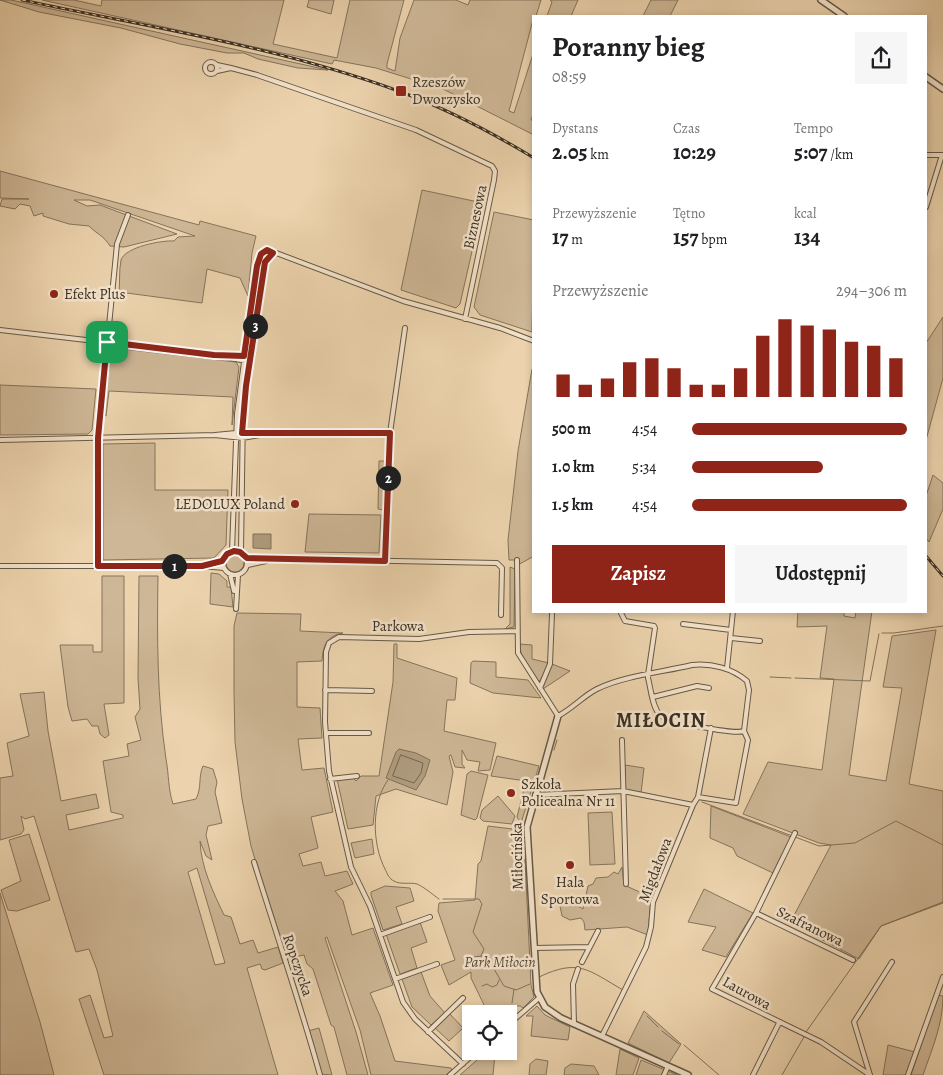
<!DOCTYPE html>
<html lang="pl">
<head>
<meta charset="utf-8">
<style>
	:root { --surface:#fff; --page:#f6f6f6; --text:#202124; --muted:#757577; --accent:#8f2418 }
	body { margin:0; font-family:Alegreya,serif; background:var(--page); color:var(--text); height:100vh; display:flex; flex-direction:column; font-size:19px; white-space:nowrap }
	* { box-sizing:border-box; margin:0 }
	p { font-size:16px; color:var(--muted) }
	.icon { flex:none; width:28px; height:28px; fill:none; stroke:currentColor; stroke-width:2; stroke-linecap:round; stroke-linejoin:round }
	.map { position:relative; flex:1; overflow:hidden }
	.sheet { position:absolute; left:532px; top:15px; width:395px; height:598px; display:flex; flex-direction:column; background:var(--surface); border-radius:0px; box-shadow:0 2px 8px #0003 }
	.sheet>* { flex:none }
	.controls { position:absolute; left:462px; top:1005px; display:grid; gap:10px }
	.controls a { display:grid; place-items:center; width:55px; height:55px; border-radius:0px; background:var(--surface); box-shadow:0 2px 8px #0003; font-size:25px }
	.pin { position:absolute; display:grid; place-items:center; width:42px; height:42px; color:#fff; margin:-21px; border-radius:10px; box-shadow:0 2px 8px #0006 }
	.km { position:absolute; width:25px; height:25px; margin:-12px; border-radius:50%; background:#222; color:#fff; font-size:14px; line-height:25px; text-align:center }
	.round { display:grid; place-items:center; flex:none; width:52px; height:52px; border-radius:0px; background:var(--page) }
	.headline { display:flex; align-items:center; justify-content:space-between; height:85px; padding:0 20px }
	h1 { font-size:28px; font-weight:700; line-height:38px }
	.stats { display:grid; grid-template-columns:repeat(3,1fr); gap:8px; height:85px; padding:5px 20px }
	.stats div { display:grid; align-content:center }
	.stats b { font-size:21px; font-weight:700 }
	.stats small { font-size:14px; font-weight:400 }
	.stats p { font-size:14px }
	.chart { height:140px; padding:10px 20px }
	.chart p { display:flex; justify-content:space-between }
	.chart svg { width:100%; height:90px; margin-top:5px; stroke:var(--accent); stroke-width:6 }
	.cta { display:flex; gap:10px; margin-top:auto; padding:10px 20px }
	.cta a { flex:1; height:58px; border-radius:0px; background:var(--accent); color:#fff; font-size:20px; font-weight:700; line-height:58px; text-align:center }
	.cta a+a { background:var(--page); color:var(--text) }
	ul { padding:0 20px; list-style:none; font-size:16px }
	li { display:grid; grid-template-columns:80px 60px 1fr; align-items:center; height:38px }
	li i { height:12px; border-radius:6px; background:var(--accent) }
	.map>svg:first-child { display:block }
	.green { fill:#ceb796; stroke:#84745c; fill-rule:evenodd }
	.water { fill:#af9c7e; stroke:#80715a }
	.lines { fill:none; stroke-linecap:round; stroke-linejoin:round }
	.shore { stroke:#746650; stroke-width:1 }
	.stream { stroke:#80715a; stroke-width:1 }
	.minor-casing { stroke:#665946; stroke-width:6 }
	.tertiary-casing { stroke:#665946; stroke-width:8 }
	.minor { stroke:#f3e2ca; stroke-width:4 }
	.tertiary { stroke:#f3e2ca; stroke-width:5 }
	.rail-casing { stroke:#3a3023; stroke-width:3 }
	.rail { stroke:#f3e2ca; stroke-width:1; stroke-dasharray:4; stroke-linecap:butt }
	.route-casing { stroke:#fff; stroke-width:10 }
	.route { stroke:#8f2418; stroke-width:6 }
	.poi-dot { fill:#8f2418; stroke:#f3e2ca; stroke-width:2 }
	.labels { text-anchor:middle; stroke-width:5; stroke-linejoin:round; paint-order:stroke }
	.poi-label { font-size:15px; fill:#3a3023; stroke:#f3e2ca; text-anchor:start }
	.street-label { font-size:15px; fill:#3a3023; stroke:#f3e2ca }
	.park-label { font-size:15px; font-style:italic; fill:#584b3a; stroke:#f3e2ca }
	.district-label { font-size:20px; font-weight:bold; letter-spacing:1px; fill:#3a3023; stroke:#f3e2ca }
</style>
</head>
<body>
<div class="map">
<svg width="943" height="1075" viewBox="0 0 943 1075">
	<rect width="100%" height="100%" fill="#ecd3ad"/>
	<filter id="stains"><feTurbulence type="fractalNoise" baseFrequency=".004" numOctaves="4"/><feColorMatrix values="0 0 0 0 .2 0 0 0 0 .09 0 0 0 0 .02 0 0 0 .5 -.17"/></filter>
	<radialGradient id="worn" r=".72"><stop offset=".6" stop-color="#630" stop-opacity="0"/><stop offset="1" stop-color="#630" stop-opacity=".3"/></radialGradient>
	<path class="green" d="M0,0h11l317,70 -30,-2 -40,-9 -14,-6h-17l-47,-9 -59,-16 -82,-16z
		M42,0h32l27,6 1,-6h182l-11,44 64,14 13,-58h54l-17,64v4l8,3 5,-33 14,-38h42l12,5 2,-5h71l-5,16h-2l-25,95 5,2 20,-62v61l-3,8 3,1v14l-91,-46 -67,-21 -42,-8 -2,4z
		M309,0h25l-3,14 -24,-7z
		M550,0h28l-7,16h-24l5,-14z
		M651,0h27l-8,16h-27z
		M0,171l199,54 1,-4 56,15 -4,17 -4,43 -8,-18 -33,-9 -5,34 -83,-11c1,-10 0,-22 2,-32 4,-13 41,-20 53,-19l4,-4 17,-1 -105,-36h-16l13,6 13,-1 77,29 -53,13 -14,-1c-7,-11 -12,-11 -21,-20l-20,-2 -26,-8v-3l-9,3 -4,-10 -10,-2 -5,5 -15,-3 2,-7h27l-29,-1z
		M422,190l61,13 -23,101 -4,4 -55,-18z
		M494,212l40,8 -2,112 -52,-17 -6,-8z
		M943,317v61l-17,62v-97z
		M114,348l122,14 3,5 -7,58 1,-28 -124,-6 -3,25 -2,-1 7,-65z
		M532,369l2,1v186l-16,9v-5h-9l-1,-20 10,-89z
		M0,385l96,4 -4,41 -4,4 -88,1z
		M155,443v47h73l-2,55 -12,13 -111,2v-116z
		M379,461h6l-2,49 -5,-1z
		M933,475l10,8v26l-14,33 -3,-4v-42z
		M309,514l72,1 -2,38 -74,-1z
		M226 563a9 9 0 1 1 18 0a9 9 0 1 1-18 0Z
		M510,567l5,2 -1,58 -9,2 5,-5z
		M211,573l8,1 8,7v6h4l2,20 -23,-3z
		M102,576h22v127l-20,1 5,31 -4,3 -5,-4 -2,-8h-6l-5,-7 -15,2 -4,-14 -8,-62h33v7h9z
		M139,576h19c-1,61 -1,122 8,183 3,16 2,30 7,45l23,-5c6,-11 2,-22 7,-33l10,3 4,13 -2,10 7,31 -14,3 -2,9 6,25 -6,-4 -6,-15c1,26 13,51 24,74l7,2 9,27 13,-4 5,13 20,-6 5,16 -18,7 -3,-1 -2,-5 -13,4 31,107h-174l-25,-76 11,-4 14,43 9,-2 -16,-66 -8,-21 -13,3 -42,-136 -9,3 -4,-3 3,14 -3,4 -21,6v-62l13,-2 -6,-33 22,-7 -9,-42 24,-2 4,39 13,70 35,-7 3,14 -33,7 3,15 54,-12v-3l-12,-3 -8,-51 26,-5 -2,-12 14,-4 -6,-23 5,-8 -2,-31zM197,868l28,95 -10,2 -27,-93z
		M798,611h46v5l11,2 1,-7h16l-23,164 37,6 16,-93 -19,-1 9,-51 44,-6 -27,154 34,7v112l-62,23 -22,33 -69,-36 41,-78 -12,-2 -76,-29 25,-52 54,8 12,-91 -14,-1 7,-52 -30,1z
		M237,613l64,1 -1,17 43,2c-17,3 -20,13 -21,28l-25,1v45l23,1 2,30 -24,1 4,31 22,-2 9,44 -22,5 7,31 -19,6 4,12 18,-4 4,14 22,-5 6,13 -18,7 8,10 9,34 21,-7 20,57 -23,8 10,23 15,45 56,7 1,2 -6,5h-75l-11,-45 -33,-93 -2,1 31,94 12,43h-21l-13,-48 -3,-2 -18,-56 -6,-5 -3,-9 -19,4 -34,-113 -9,-47 -7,-57 -1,-51v-65z
		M394,644h3v14l60,20 -2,22h-8l-3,31 52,12 -6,27 -12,1 2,-9 -13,-2 -5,-10v14l3,4 -10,-1 -4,-12 -2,1 4,16 -6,33 -51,-16 -20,7 -3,29 -25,4 -11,-50 16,-1 3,3 5,-5h18l14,-94z
		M519,644l13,1v14l17,4 -9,18h-3l-15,-25z
		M473,661l23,1v15l32,3 13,18 -48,-5 -23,-10 1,-20z
		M552,664l18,7 -27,18 -1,-3z
		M497,756l42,10 -18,57 -4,-6 9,-36 -35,-5z
		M625,765l19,3 -3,25 -14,-3 -2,-3z
		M471,771l17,4 -11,43 -2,2 -14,-5 6,-41z
		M498,796l17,20 -3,8 -29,-3 -3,-3 2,-8z
		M711,806l80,31 -18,36 -36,-17 -4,-8 -23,-10z
		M612,812l3,52 -25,1 -2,-52z
		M488,826l33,4v29h4l6,126 3,12 -11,11 -3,-2 -34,1 5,7h-13l7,-7 -14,-29v-6l-22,13 -8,-20 14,-5 -17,-49 1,-8 36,-3 3,-36 3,-3z
		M29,834l21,66 -33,11 -9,-1 -7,-20 20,-9 -12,-41z
		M372,839l2,15 -19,4 -4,-15z
		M622,867l2,18 27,12 -3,38 -21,-8 -42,3 -1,-8 -3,-4 -11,2 -8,-4 -2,-10 13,-3 10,6 5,-23 5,-2 3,-6 12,-1 6,-5 4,2z
		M385,886l25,2 4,13 -18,6 6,17 -19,6 -12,-35v-3z
		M704,889l49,24 -27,44 -24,-7 14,-23 -28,-5z
		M0,893l40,129 14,53h-54z
		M420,922l7,20 -16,6 6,20 -17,6 -14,-40z
		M421,972l9,24 15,17 -14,12 -19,-18 -10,-28z
		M938,995l5,1c0,28 -11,53 -20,79h-12z
		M537,1006l8,9 25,12 -2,13 -37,-4 2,-20h-7z
		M644,1011l37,33 -12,19 -41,-20z
		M450,1014l13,14 8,-8v17l-8,-9 -14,13 -14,-13z
		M319,1028l13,47 -12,-1 -12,-43z
		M888,1045l27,7 -9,23h-23z
		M620,1049l19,9 -6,17h-17z
		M485,1053l10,1 -2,21h-33z
		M536,1059l12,2 -2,14h-17l1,-11z
		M641,1060l36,15h-41z
		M571,1064l23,2 5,9h-35l1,-7z"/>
	<path class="water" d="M253,534h18v15l-18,-1z
		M399,749l17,4 14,7 -5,16 -9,14 -30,-12 10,-26z"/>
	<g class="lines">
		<path class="shore" d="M401,755l22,8 -2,10 -7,10 -21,-7z"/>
		<path class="stream" d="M882,633h12l49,-7
			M770,677l21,1
			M795,678l75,3 9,-47
			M554,750l3,-10
			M388,780c-17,23 -16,64 -3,89 2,4 4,10 9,12 6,4 16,1 23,3 7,3 15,10 22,15
			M702,802l117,44 36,-3 41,-22 47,24
			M443,899h36l3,5 -9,28 11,17 -3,7 3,7 10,6 10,17 12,4 14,-6
			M467,958l14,-2
			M539,977c40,-19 49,-7 84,13
			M482,986l5,-2 5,3 5,-2 2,-5
			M512,1003l2,-14
			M647,1016l11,11
			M662,1031l17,13
			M806,1032l75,-106 62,-24
			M684,1045l35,30
			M782,1075l22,-38"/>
		<defs>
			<path id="minor" d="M205 68a6 6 0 1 1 12 0a6 6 0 1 1-12 0Z
				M217,65l14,3 -14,3
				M231,68l26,7 159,55 76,36 3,5 -1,9 -29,139
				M926,155h17
				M926,207l16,-52
				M0,330l215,25 31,6
				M216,355l31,2
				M215,435l21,-2h154
				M0,440l215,-5 27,3 25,-4
				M223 563a12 12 0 1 1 24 0a12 12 0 1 1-24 0Z
				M232,551l5,-137 20,-148 7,-15h7l132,50 97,27 34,13
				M241,552l2,-142 22,-148 8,-9
				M247,558l250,5 5,5 -1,47
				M517,560l1,93 40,63c14,-7 25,-20 39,-27 26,-13 66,-17 95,-24 19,-2 40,3 55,16l2,9 -5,41c-8,4 -76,-9 -84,-16 -8,-8 -9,-26 -12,-37v-3l7,-47 -1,-2 -29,-5 -5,-10
				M385,561l5,-128 15,-105
				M207,565l16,-5
				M248,565l18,-4
				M0,566h202l22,2
				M98,566v-128l19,-194 11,-29
				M230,574l4,17
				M236,609l2,-34
				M683,624l48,6
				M731,638l29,3
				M727,668l6,-57
				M540,688l10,-24 2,-50
				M325,690l47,1
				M653,697l44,-11 12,2
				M326,733h43
				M622,740l4,144
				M330,779l27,-3
				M535,795l88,-4 70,14
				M698,797l38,6 12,-63 -4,-9
				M795,833l-39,80 -44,76 109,53 49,33
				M254,862c22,71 46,141 66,213
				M756,913l97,47
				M380,935l50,-18
				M534,948l55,-1
				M582,962l16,-31
				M395,979l42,-15
				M509,1024l30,-26
				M574,1024l-1,-40 5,-15
				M428,1032l35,-34
				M602,1036l44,-89 5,-20 2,-25 40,-97 5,-8 13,-69
				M463,1064l-48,-45 -12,-17 -33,-96 -19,-39 -22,-96 -4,-49 1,-70 3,-9 10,-6 80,2 50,-7 47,-1
				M450,1075l27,-24
				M664,1075l4,-9
				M753,1075l26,-52
				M870,1075l-16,-53 38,-60
				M908,1075l35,-98"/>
			<path id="tertiary" d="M821,0l23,16
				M926,77l17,12
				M558,716l-31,111 10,165 8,15 16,11 127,57"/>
		</defs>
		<use href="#minor" class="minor-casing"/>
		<use href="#tertiary" class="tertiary-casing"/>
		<use href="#minor" class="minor"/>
		<use href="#tertiary" class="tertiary"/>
		<defs>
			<path id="rail" d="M22,0c127,27 258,47 379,92 46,17 90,40 133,66
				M926,556l17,20"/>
		</defs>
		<use href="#rail" class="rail-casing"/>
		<use href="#rail" class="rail"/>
	</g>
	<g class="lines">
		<defs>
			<path id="route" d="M267,250l6,3 -8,9 -19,124 -4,47h148l-5,128 -138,-3 -7,-6 -6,-1 -7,3 -5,7 -20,5h-104v-128l9,-96 107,13 30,1 13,-90 4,-12z"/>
		</defs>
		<use href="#route" class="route-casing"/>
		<use href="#route" class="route"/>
	</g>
	<g class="poi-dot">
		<rect x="395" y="85" width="12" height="12" rx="2.5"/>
		<circle cx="54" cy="294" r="5"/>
		<circle cx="295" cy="504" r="5"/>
		<circle cx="511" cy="793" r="5"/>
		<circle cx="570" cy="865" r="5"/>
	</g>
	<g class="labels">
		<g class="poi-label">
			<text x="412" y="87">Rzeszów<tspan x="412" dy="17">Dworzysko</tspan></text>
			<text x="64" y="299">Efekt Plus</text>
			<text x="285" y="509" text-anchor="end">LEDOLUX Poland</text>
			<text x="521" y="789">Szkoła<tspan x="521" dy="17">Policealna Nr 11</tspan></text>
			<text x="570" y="887" text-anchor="middle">Hala<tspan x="570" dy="17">Sportowa</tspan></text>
		</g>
		<g class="street-label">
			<text transform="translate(475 217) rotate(-78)" y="5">Biznesowa</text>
			<text x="398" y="631">Parkowa</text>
			<text transform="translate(517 856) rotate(-91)" y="5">Miłocińska</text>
			<text transform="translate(655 870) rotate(-69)" y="5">Migdałowa</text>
			<text transform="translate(810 926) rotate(26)" y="5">Szafranowa</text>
			<text transform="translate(298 965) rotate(71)" y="5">Ropczycka</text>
			<text transform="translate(747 993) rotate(29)" y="5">Laurowa</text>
		</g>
		<g class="park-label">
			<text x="500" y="967">Park Miłocin</text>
		</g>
		<g class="district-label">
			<text x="661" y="727">MIŁOCIN</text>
		</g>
	</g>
	<rect width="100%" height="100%" filter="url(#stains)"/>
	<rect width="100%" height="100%" fill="url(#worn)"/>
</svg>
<div class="controls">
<a><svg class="icon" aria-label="locate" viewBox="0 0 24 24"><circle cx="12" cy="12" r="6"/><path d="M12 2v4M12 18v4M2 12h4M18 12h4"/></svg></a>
</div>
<div class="pin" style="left:107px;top:342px;background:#1e9e55"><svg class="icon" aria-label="arrive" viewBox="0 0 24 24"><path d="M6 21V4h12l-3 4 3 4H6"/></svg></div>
<b class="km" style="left:174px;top:566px">1</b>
<b class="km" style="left:388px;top:478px">2</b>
<b class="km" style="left:255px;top:326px">3</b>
<section class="sheet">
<div class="headline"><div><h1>Poranny bieg</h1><p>08:59</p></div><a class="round"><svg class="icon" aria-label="share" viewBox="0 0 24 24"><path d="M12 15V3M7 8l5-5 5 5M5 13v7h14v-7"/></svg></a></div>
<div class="stats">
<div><p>Dystans</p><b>2.05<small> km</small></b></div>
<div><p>Czas</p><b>10:29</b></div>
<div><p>Tempo</p><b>5:07<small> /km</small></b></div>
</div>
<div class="stats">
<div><p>Przewyższenie</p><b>17<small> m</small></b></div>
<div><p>Tętno</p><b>157<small> bpm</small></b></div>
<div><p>kcal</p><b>134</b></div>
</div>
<div class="chart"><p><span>Przewyższenie</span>294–306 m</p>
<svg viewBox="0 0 160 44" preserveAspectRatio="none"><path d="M5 44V33M15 44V38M25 44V35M35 44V27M45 44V25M55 44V30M65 44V38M75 44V38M85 44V30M95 44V14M105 44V6M115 44V9M125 44V11M135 44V17M145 44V19M155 44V25"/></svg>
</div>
<ul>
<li><b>500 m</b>4:54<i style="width:100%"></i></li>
<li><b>1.0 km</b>5:34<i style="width:61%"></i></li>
<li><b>1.5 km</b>4:54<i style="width:100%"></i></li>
</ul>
<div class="cta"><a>Zapisz</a><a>Udostępnij</a></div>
</section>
</div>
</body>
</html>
